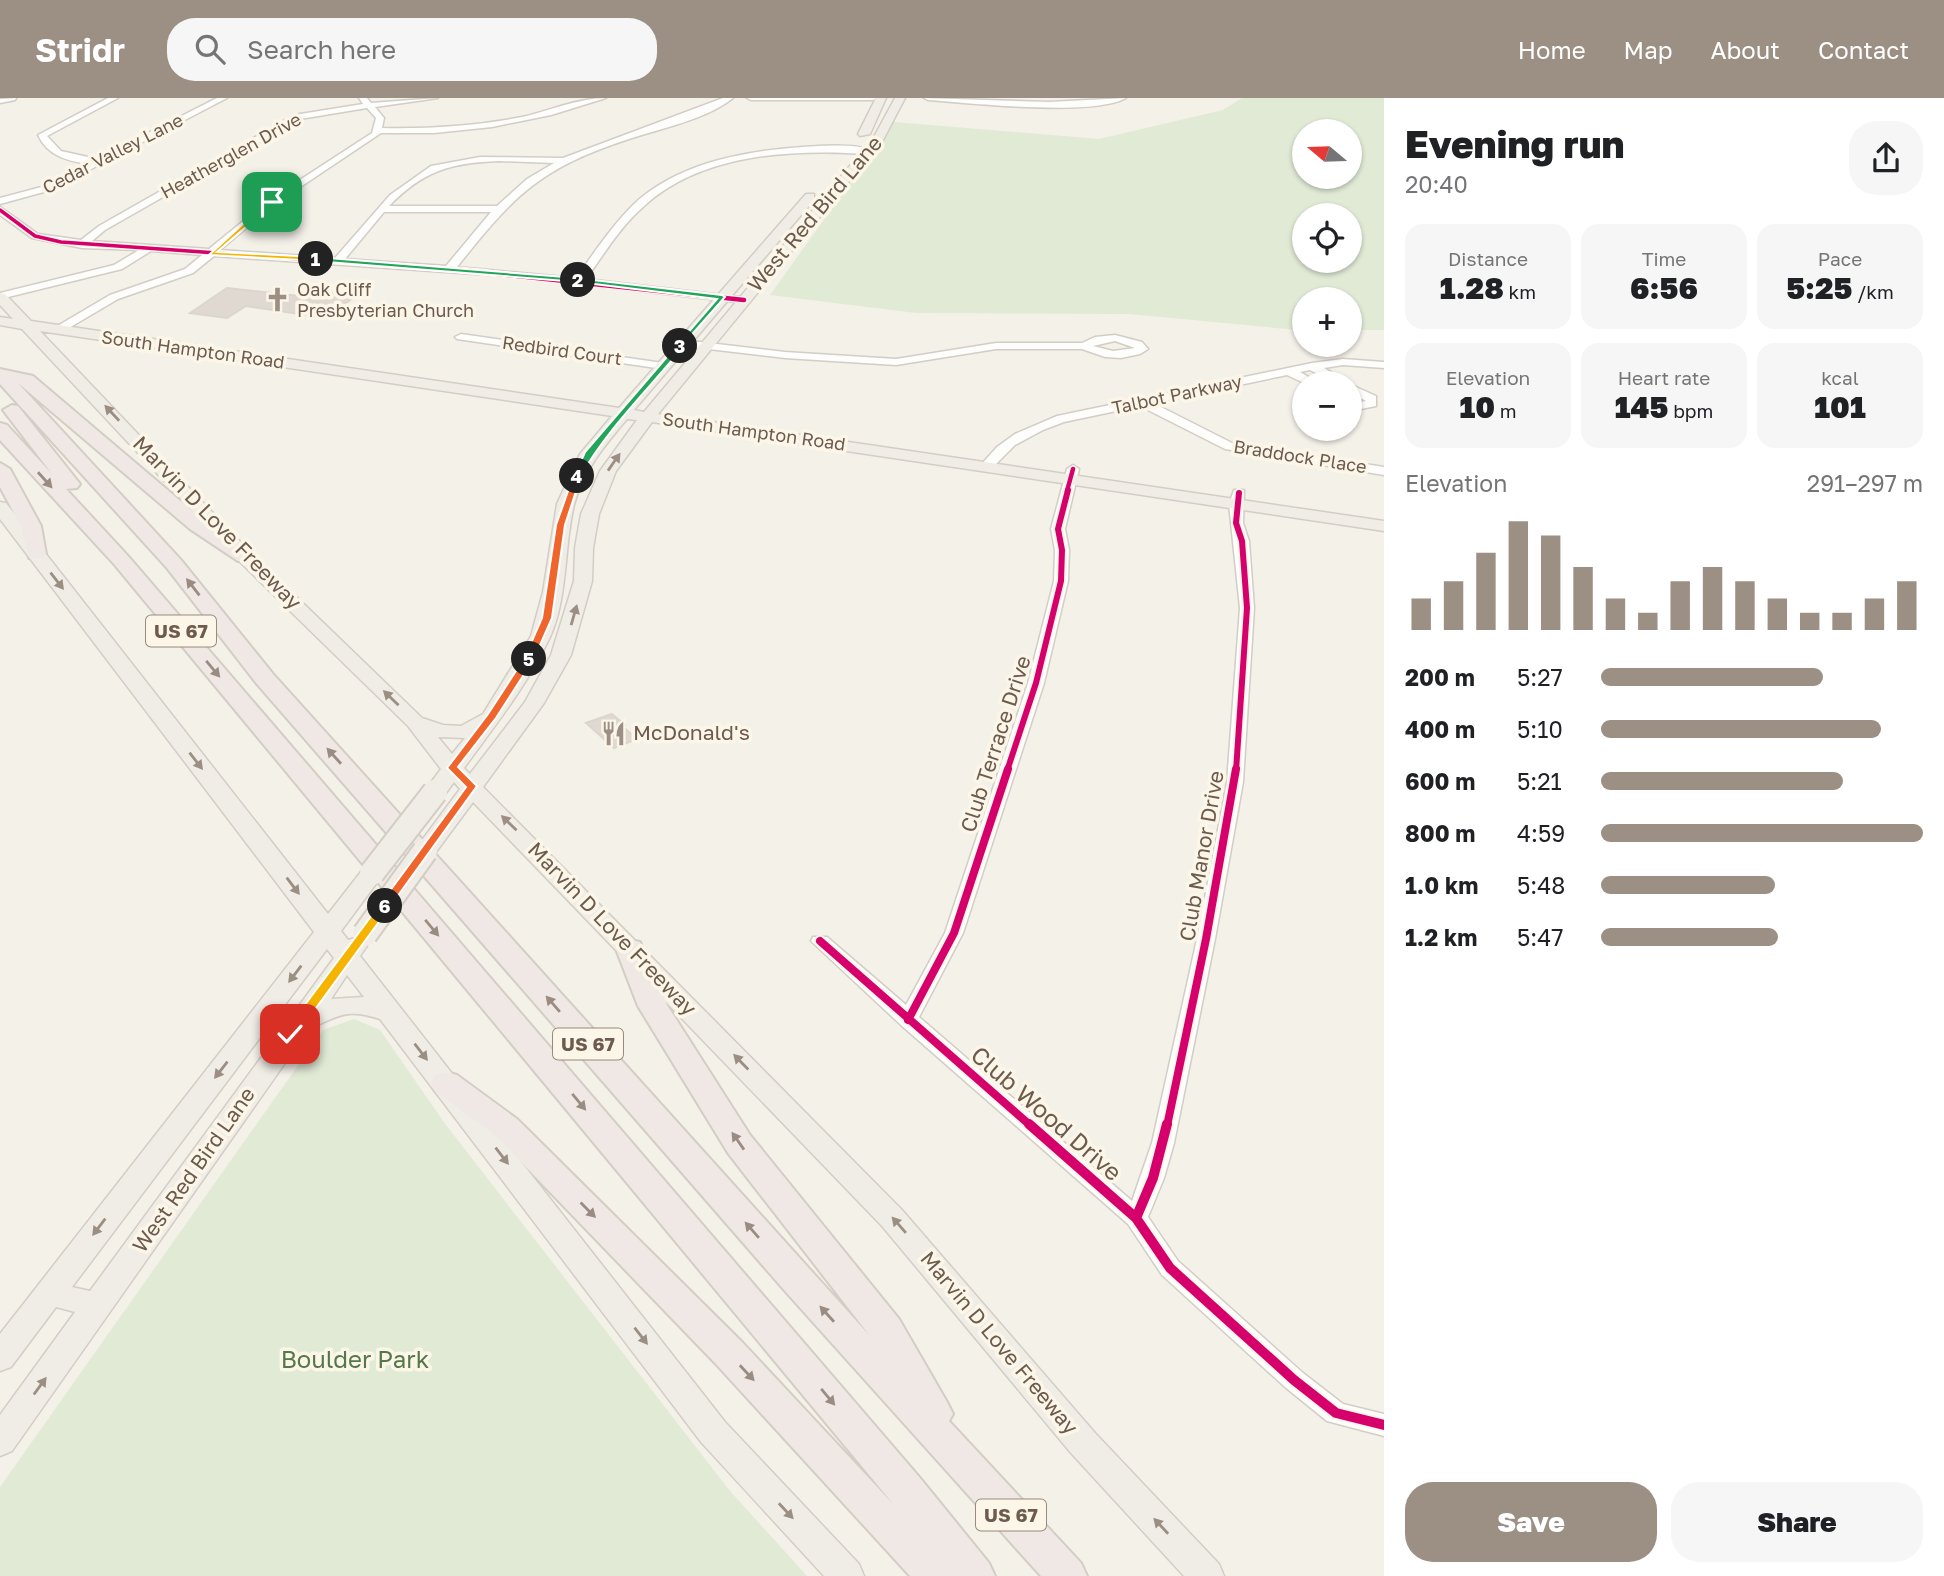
<!DOCTYPE html>
<html lang="en">
<head>
<meta charset="utf-8">
<style>
	:root { --surface:#fff; --page:#f6f6f6; --text:#202124; --muted:#757577; --accent:#9c9084 }
	body { margin:0; font-family:"Golos Text",sans-serif; background:var(--page); color:var(--text); height:100vh; display:flex; flex-direction:column; font-size:26px; white-space:nowrap }
	* { box-sizing:border-box; margin:0 }
	p { font-size:23px; color:var(--muted) }
	.icon { flex:none; width:38px; height:38px; fill:none; stroke:currentColor; stroke-width:2; stroke-linecap:round; stroke-linejoin:round }
	.map { position:relative; flex:1; overflow:hidden }
	.drawer { display:flex; flex-direction:column; background:var(--surface); width:560px }
	.drawer>* { flex:none }
	.needle { width:46px; rotate:289deg }
	.controls { position:absolute; left:1292px; top:21px; display:grid; gap:14px }
	.controls a { display:grid; place-items:center; width:70px; height:70px; border-radius:50%; background:var(--surface); box-shadow:0 2px 5px #0004; font-size:35px }
	.pin { position:absolute; display:grid; place-items:center; width:60px; height:60px; color:#fff; margin:-30px; border-radius:14px; box-shadow:0 4px 10px #0006 }
	.km { position:absolute; width:35px; height:35px; margin:-18px; border-radius:50%; background:#222; color:#fff; font-size:19px; line-height:35px; text-align:center }
	.round { display:grid; place-items:center; flex:none; width:74px; height:74px; border-radius:28px; background:var(--page) }
	.head { display:flex; align-items:center; justify-content:space-between; height:119px; padding:0 21px }
	h1 { font-size:38px; font-weight:800; line-height:52px }
	.stats { display:grid; grid-template-columns:repeat(3,1fr); gap:10px; height:119px; padding:7px 21px }
	.stats div { display:grid; align-content:center; border-radius:18px; background:var(--page); text-align:center }
	.stats b { font-size:30px; font-weight:800 }
	.stats small { font-size:19px; font-weight:400 }
	.stats p { font-size:19px }
	.chart { height:196px; padding:14px 21px }
	.chart p { display:flex; justify-content:space-between }
	.chart svg { width:100%; height:126px; margin-top:7px; stroke:var(--accent); stroke-width:6 }
	.primary-button { display:flex; gap:14px; margin-top:auto; padding:14px 21px }
	.primary-button a { flex:1; height:80px; border-radius:28px; background:var(--accent); color:#fff; font-size:28px; font-weight:800; line-height:80px; text-align:center }
	.primary-button a+a { background:var(--page); color:var(--text) }
	ul { padding:0 21px; list-style:none; font-size:23px }
	li { display:grid; grid-template-columns:112px 84px 1fr; align-items:center; height:52px }
	li i { height:18px; border-radius:9px; background:var(--accent) }
	header { display:flex; align-items:center; gap:42px; box-sizing:border-box; height:98px; padding:0 35px; background:var(--accent); color:#fff }
	header strong { font-size:33px }
	nav { display:flex; gap:38px; margin-inline-start:auto; font-size:24px }
	.search { width:490px; height:63px; background:var(--page); display:flex; align-items:center; gap:18px; box-sizing:border-box; padding:0 24px; border-radius:28px; color:var(--muted); font-size:26px }
	main { display:flex; flex:1; min-height:0 }
	.map>svg:first-child { display:block }
	.green { fill:#e0ead5; fill-rule:evenodd }
	.building { fill:#e0d9d2; stroke:#dcd5cc; stroke-width:2 }
	.lines { fill:none; stroke-linecap:round; stroke-linejoin:round }
	.minor-casing { stroke:#d2cdc6; stroke-width:3 }
	.major-casing { stroke:#d3cdc6; stroke-width:3 }
	.highway-casing { stroke:#d3cdc6; stroke-width:4 }
	.minor { fill:#fdfdfc; fill-rule:evenodd }
	.major { fill:#f0ede6; fill-rule:evenodd }
	.highway { fill:#efe8e4; fill-rule:evenodd }
	.major-bridge-casing { stroke:#d3cdc6; stroke-width:28; stroke-linecap:butt }
	.major-bridge { stroke:#f0ede6; stroke-width:24 }
	.cycleway-far4-casing { stroke:#fcf6e9; stroke-width:6 }
	.cycleway-far3-casing { stroke:#fcf6e9; stroke-width:7 }
	.cycleway-far2-casing { stroke:#fcf6e9; stroke-width:10 }
	.cycleway-far1-casing { stroke:#fcf6e9; stroke-width:12 }
	.cycleway-casing { stroke:#fcf6e9; stroke-width:14 }
	.cycleway-far4 { stroke:#d6006c; stroke-width:3.5 }
	.cycleway-far3 { stroke:#d6006c; stroke-width:4.5 }
	.cycleway-far2 { stroke:#d6006c; stroke-width:6 }
	.cycleway-far1 { stroke:#d6006c; stroke-width:8 }
	.cycleway { stroke:#d6006c; stroke-width:10 }
	.oneway { fill:#9b8e83 }
	.oneway2 { fill:#9a8c82 }
	.split-1 { fill:#f5b400; stroke:#fff; stroke-width:2 }
	.split-2 { fill:#22a559; stroke:#fff; stroke-width:2 }
	.split-3 { fill:#22a559; stroke:#fff; stroke-width:2 }
	.split-4 { fill:#22a559; stroke:#fff; stroke-width:2 }
	.split-5 { fill:#f0652b; stroke:#fff; stroke-width:2 }
	.split-6 { fill:#f0652b; stroke:#fff; stroke-width:2 }
	.split-7 { fill:#f5b400; stroke:#fff; stroke-width:2 }
	.labels { text-anchor:middle; stroke-width:7; stroke-linejoin:round; paint-order:stroke }
	.far-street-label { font-size:18px; fill:#6d5b4d; stroke:#fcf6e9 }
	.far-poi-label { font-size:18px; fill:#6d5b4d; stroke:#fcf6e9; text-anchor:start }
	.shield { fill:#fcf6e9; stroke:#988a7c; stroke-width:2 }
	.shield-label { font-size:19px; font-weight:bold; fill:#6d5b4d }
	.street-label { font-size:21px; fill:#6d5b4d; stroke:#fcf6e9 }
	.poi-label { font-size:21px; fill:#6d5b4d; stroke:#fcf6e9; text-anchor:start }
	.near-street-label { font-size:24px; fill:#6d5b4d; stroke:#fcf6e9 }
	.near-park-label { font-size:24px; fill:#54784a; stroke:#fcf6e9 }
</style>
</head>
<body>
<header>
<strong>Stridr</strong>
<div class="search"><svg class="icon" aria-label="search" viewBox="0 0 24 24"><circle cx="10" cy="10" r="6"/><path d="M15 15l6 6"/></svg>Search here</div>
<nav><a>Home</a><a>Map</a><a>About</a><a>Contact</a></nav>
</header>
<main>
<div class="map">
<svg width="1384" height="1478" viewBox="0 0 1384 1478">
	<rect width="100%" height="100%" fill="#f4f1e9"/>
	<path class="green" d="M1242,0h142v232h-35v-31h-45v31h-7l-168,-16 -213,-1 -146,-18 124,-173 205,17 124,-29zM1304,33h45v46h-45zM1304,117h45v46h-45z
		M354,921l26,11 66,95 284,366 77,85h-807v-89l323,-457z"/>
	<path class="building" d="M227,190l82,9 8,-6 37,6 -28,21 -80,-12 -19,12 -37,-5z
		M612,616l13,11 -3,1 15,13 -23,9 -28,-25z"/>
	<g class="lines">
		<defs>
			<path id="minor" d="M16,0l-1,2 -15,3v-4z
				M108,0h10l-71,38 14,15 36,8 120,-61h10l-176,92 -51,14v-6l45,-12 44,-22c-22,-3 -41,-8 -51,-29z
				M359,0h8l4,5 67,-5 -63,9 9,11 -2,10c47,1 94,-2 140,-11 27,-6 56,-19 84,-19l-55,17 -59,12 -58,6h-53l-106,71 -55,46 115,8 55,-63 41,-29 49,-9 83,1 160,-60h10c-28,22 -71,30 -104,41 -89,29 -115,56 -172,128l119,11c18,-25 35,-51 57,-73 44,-42 111,-54 170,-58 17,-1 56,-4 69,4l-4,3c-75,-5 -167,-1 -225,53 -23,20 -39,47 -57,72l162,19v4l-4,1 -226,-26 -304,-21 -21,17 -75,26 -56,33h-8v-4l56,-33 75,-26 17,-14 -51,-4 -29,18 -122,30v-6l114,-28 25,-15 -57,-2 -50,-10 -32,-23v-8l38,27 43,6 18,-14 195,-111 69,-11zM367,10l9,10 -4,15 -103,67 -60,49 -117,-8 13,-11 195,-111zM499,63l55,2 -27,16 -30,27h-108c35,-36 62,-43 110,-45zM384,114h107l-45,54 -101,-7z
				M747,0h130l-4,2h-122z
				M924,0l125,4 77,-4c-34,19 -155,5 -198,2z
				M461,236l202,29 6,3 -6,3 -206,-30 -2,-2z
				M1115,237l27,7 6,7 -8,5 -19,4 -16,-1 -23,-8h-86l-100,16 -111,-7 -102,-12 -6,-3 6,-3 102,12 111,7 100,-16h86l13,-6zM1115,243l20,7 -22,3 -20,-5z
				M1343,261l41,3v6l-41,-3 -19,3 25,15h-14l-25,-13 -10,2 19,11h-15l-17,-8 -134,28 79,40 152,24v8l-159,-26 -85,-43 -76,16 -21,8 -28,15 -25,25 -5,1 -6,-4 18,-20 18,-13 42,-18 255,-53z
				M1349,286l27,12v10l-20,4 -7,-3v-9l9,4 8,-1 -17,-9z
				M1073,367l6,4 -14,60 4,21 -1,31 -24,102 -81,250 -44,84 213,184 20,-58 45,-204 30,-157 13,-174 -11,-104 5,-14h10l-1,33 6,18 5,67 -11,174 -28,157 -41,204 -10,35 -16,39 30,44 125,112 40,31 41,10v22l-57,-15 -42,-34 -123,-112 -34,-51 -227,-199 -90,-84 2,-4h14l79,68 39,-72 83,-250 26,-102 1,-31 -4,-21 16,-60z"/>
			<path id="major" d="M876,0h10l-16,36 -10,2 -2,-2z
				M895,0h10l-22,42 -225,274 726,107v10l-732,-109 -36,49 -17,43 -6,34 -1,33 -21,74 -27,48 -61,84 419,423 193,223 124,131 5,12h-40l-113,-123 -189,-227 -409,-424 -40,54h-16l-3,-5 46,-62 -6,-7 -11,15h-16l-3,-5 17,-23 -33,-43 -169,-165 -217,-232 -22,-4v-8l13,2 -13,-14v-12l5,1 26,27 588,87 187,-214h8v6l-180,210 10,2 230,-275zM40,233l572,85 -32,38 -23,50 -14,88 -12,44 -48,78 -22,12 -18,-1 -21,-7 -171,-165zM627,321l10,1 -37,51 -19,43 -6,34 -1,33 -23,74 -26,47 -55,72 -6,-6c30,-41 64,-84 86,-131 18,-39 14,-91 24,-132 9,-34 31,-60 53,-86zM438,639l27,1 -13,16z
				M0,404l6,1 322,411 36,-46 8,-2 8,2 4,5 -43,58 7,9 7,-2 9,2 3,6 -7,10 365,466 134,142 5,12h-40l-123,-134 -321,-423c-35,-11 -41,-3 -71,10l-297,422 -12,5v-41l75,-103 -19,-5 -45,60 -11,4v-37l314,-402 -314,-413zM327,851l7,9 -244,333 -18,-4zM347,877l17,22 -33,2z"/>
			<path id="highway" d="M0,271l33,7 171,145 48,32 3,4 -3,4h-14l-48,-32 -172,-146 163,177 92,114 597,662 -142,-183 -90,-147 -22,-57 4,-7 10,-2 10,2 27,63 83,130 149,184 48,83 6,12 -4,7 132,142 6,13h-46l-256,-285 -528,-607 -90,-116 -167,-184z
				M12,307l6,1 62,78 -3,4 -11,1 62,67 792,922 69,85 6,13h-85l-194,-212 -221,-229 -60,-44 -4,-8 4,-8 11,-3 11,3 60,44 225,223 152,163 -780,-941 -114,-124v-17l7,2 45,49 -49,-64z
				M0,365l10,6 31,57 5,28 -3,4h-14l-8,-32 -21,-39z"/>
		</defs>
		<use href="#minor" class="minor-casing"/>
		<use href="#major" class="major-casing"/>
		<use href="#highway" class="highway-casing"/>
		<use href="#minor" class="minor"/>
		<use href="#major" class="major"/>
		<use href="#highway" class="highway"/>
		<defs>
			<path id="major-bridge" d="M372,775l63,-81
				M365,836l60,-83"/>
		</defs>
		<use href="#major-bridge" class="major-bridge-casing"/>
		<use href="#major-bridge" class="major-bridge"/>
		<defs>
			<path id="cycleway-far4" d="M0,112l35,26 26,6 424,30"/>
			<path id="cycleway-far3" d="M460,172l284,30
				M1067,393l6,-22"/>
			<path id="cycleway-far2" d="M1007,673l29,-88 25,-102 1,-31 -4,-21 10,-39
				M1236,673l11,-163 -5,-67 -6,-18 3,-30"/>
			<path id="cycleway-far1" d="M820,843l211,185
				M908,922l46,-87 54,-164
				M1167,1028l39,-187 30,-170"/>
			<path id="cycleway" d="M1029,1026l107,94 34,50 124,112 42,33 48,12
				M1136,1120l17,-40 14,-54"/>
		</defs>
		<use href="#cycleway-far4" class="cycleway-far4-casing"/>
		<use href="#cycleway-far3" class="cycleway-far3-casing"/>
		<use href="#cycleway-far2" class="cycleway-far2-casing"/>
		<use href="#cycleway-far1" class="cycleway-far1-casing"/>
		<use href="#cycleway" class="cycleway-casing"/>
		<use href="#cycleway-far4" class="cycleway-far4"/>
		<use href="#cycleway-far3" class="cycleway-far3"/>
		<use href="#cycleway-far2" class="cycleway-far2"/>
		<use href="#cycleway-far1" class="cycleway-far1"/>
		<use href="#cycleway" class="cycleway"/>
	</g>
	<defs><path id="oneway-solid" d="M-6-.8H1V-3.2L6.5 0L1 3.2V.8H-6Z" transform="scale(1.75)"/></defs>
	<g class="oneway">
		<use href="#oneway-solid" transform="translate(112 315) rotate(-133)"/>
		<use href="#oneway-solid" transform="translate(614 364) rotate(-55)"/>
		<use href="#oneway-solid" transform="translate(57 483) rotate(52)"/>
		<use href="#oneway-solid" transform="translate(574 517) rotate(-74)"/>
		<use href="#oneway-solid" transform="translate(391 600) rotate(-136)"/>
		<use href="#oneway-solid" transform="translate(196 663) rotate(52)"/>
		<use href="#oneway-solid" transform="translate(509 725) rotate(-136)"/>
		<use href="#oneway-solid" transform="translate(293 788) rotate(53)"/>
		<use href="#oneway-solid" transform="translate(295 876) rotate(127)"/>
		<use href="#oneway-solid" transform="translate(421 954) rotate(52)"/>
		<use href="#oneway-solid" transform="translate(741 964) rotate(-134)"/>
		<use href="#oneway-solid" transform="translate(221 972) rotate(128)"/>
		<use href="#oneway-solid" transform="translate(502 1058) rotate(52)"/>
		<use href="#oneway-solid" transform="translate(899 1127) rotate(-131)"/>
		<use href="#oneway-solid" transform="translate(99 1129) rotate(127)"/>
		<use href="#oneway-solid" transform="translate(641 1238) rotate(52)"/>
		<use href="#oneway-solid" transform="translate(40 1288) rotate(-54)"/>
		<use href="#oneway-solid" transform="translate(786 1413) rotate(47)"/>
		<use href="#oneway-solid" transform="translate(1161 1428) rotate(-133)"/>
	</g>
	<g class="oneway2">
		<use href="#oneway-solid" transform="translate(45 382) rotate(48)"/>
		<use href="#oneway-solid" transform="translate(193 489) rotate(-128)"/>
		<use href="#oneway-solid" transform="translate(213 571) rotate(50)"/>
		<use href="#oneway-solid" transform="translate(334 658) rotate(-132)"/>
		<use href="#oneway-solid" transform="translate(432 830) rotate(50)"/>
		<use href="#oneway-solid" transform="translate(553 906) rotate(-131)"/>
		<use href="#oneway-solid" transform="translate(579 1004) rotate(50)"/>
		<use href="#oneway-solid" transform="translate(738 1043) rotate(-125)"/>
		<use href="#oneway-solid" transform="translate(588 1112) rotate(45)"/>
		<use href="#oneway-solid" transform="translate(752 1132) rotate(-131)"/>
		<use href="#oneway-solid" transform="translate(827 1216) rotate(-132)"/>
		<use href="#oneway-solid" transform="translate(747 1275) rotate(47)"/>
		<use href="#oneway-solid" transform="translate(828 1299) rotate(50)"/>
	</g>
	<path class="split-1" d="M269,102l6,2 -58,50 99,5 3,4 -110,-6z"/>
	<path class="split-2" d="M316,159l262,21 3,2 -3,2 -264,-21z"/>
	<path class="split-3" d="M576,180l146,17 3,2 -45,51 -2,-4 39,-45 -139,-17z"/>
	<path class="split-4" d="M678,246l6,2c-36,44 -76,82 -104,131h-6l11,-25z"/>
	<path class="split-5" d="M574,376l7,2 -16,49 -13,93 -18,41 -9,2 -1,-2 18,-41 14,-93z"/>
	<path class="split-6" d="M529,558l5,3 -38,59 -38,49 19,19 -88,122h-8v-5l85,-116 -19,-19 41,-54 37,-57z"/>
	<path class="split-7" d="M385,804l4,1v5l-94,129h-9v-7l95,-127z"/>
	<defs>
		<symbol id="church-bare" viewBox="-9 -9 18 18"><path d="M-1.2-6h2.4v3.5h3.3v2.4h-3.3V6h-2.4V-.1h-3.3v-2.4h3.3Z" fill="#9c9084" stroke="#fcf6e9" stroke-width="2.5" paint-order="stroke"/></symbol>
		<symbol id="restaurant-bare" viewBox="-9 -9 18 18"><path d="M-5-6h1v4h1v-4h1v4h1v-4h1v5L-1.5 .5V6h-2V.5L-5-1ZM5-6V6H3V1.5H1.5Q1.5-4 5-6Z" fill="#9c9084" stroke="#fcf6e9" stroke-width="2.5" paint-order="stroke"/></symbol>
	</defs>
	<g fill-rule="evenodd">
		<use href="#church-bare" x="260" y="184" width="35" height="35"/>
		<use href="#restaurant-bare" x="596" y="618" width="35" height="35"/>
	</g>
	<g class="labels">
		<g class="far-street-label">
			<text transform="translate(113 56) rotate(-27)" y="6">Cedar Valley Lane</text>
			<text transform="translate(231 58) rotate(-29)" y="6">Heatherglen Drive</text>
			<text transform="translate(193 252) rotate(8)" y="6">South Hampton Road</text>
			<text transform="translate(562 253) rotate(8)" y="6">Redbird Court</text>
			<text transform="translate(1177 297) rotate(-12)" y="6">Talbot Parkway</text>
			<text transform="translate(754 334) rotate(8)" y="6">South Hampton Road</text>
			<text transform="translate(1300 359) rotate(9)" y="6">Braddock Place</text>
		</g>
		<g class="far-poi-label">
			<text x="297" y="198">Oak Cliff<tspan x="297" dy="21">Presbyterian Church</tspan></text>
		</g>
		<g class="shield">
			<rect x="146" y="517.5" width="70" height="31" rx="5"/>
			<rect x="553" y="930.5" width="70" height="31" rx="5"/>
			<rect x="976" y="1401.5" width="70" height="31" rx="5"/>
		</g>
		<g class="shield-label">
			<text x="181" y="540">US 67</text>
			<text x="588" y="953">US 67</text>
			<text x="1011" y="1424">US 67</text>
		</g>
		<g class="street-label">
			<text transform="translate(815 116) rotate(-50)" y="7">West Red Bird Lane</text>
			<text transform="translate(217 425) rotate(46)" y="7">Marvin D Love Freeway</text>
			<text transform="translate(996 646) rotate(-72)" y="7">Club Terrace Drive</text>
			<text transform="translate(1202 758) rotate(-80)" y="7">Club Manor Drive</text>
			<text transform="translate(612 831) rotate(46)" y="7">Marvin D Love Freeway</text>
			<text transform="translate(194 1072) rotate(-55)" y="7">West Red Bird Lane</text>
			<text transform="translate(999 1245) rotate(50)" y="7">Marvin D Love Freeway</text>
		</g>
		<g class="poi-label">
			<text x="633" y="642">McDonald's</text>
		</g>
		<g class="near-street-label">
			<text transform="translate(1046 1016) rotate(41)" y="8">Club Wood Drive</text>
		</g>
		<g class="near-park-label">
			<text x="355" y="1270">Boulder Park</text>
		</g>
	</g>
</svg>
<div class="controls">
<a><svg class="needle" viewBox="-14 -14 28 28"><path d="M0-13l5 13h-10z" fill="#e53935"/><path d="M0 13l5-13h-10z" fill="#757577"/></svg></a>
<a><svg class="icon" aria-label="locate" viewBox="0 0 24 24"><circle cx="12" cy="12" r="6"/><path d="M12 2v4M12 18v4M2 12h4M18 12h4"/></svg></a>
<a>+</a>
<a>−</a>
</div>
<div class="pin" style="left:272px;top:104px;background:#1e9e55"><svg class="icon" aria-label="arrive" viewBox="0 0 24 24"><path d="M6 21V4h12l-3 4 3 4H6"/></svg></div>
<div class="pin" style="left:290px;top:936px;background:#d93025"><svg class="icon" aria-label="check" viewBox="0 0 24 24"><path d="M5 12l5 5 9-10"/></svg></div>
<b class="km" style="left:316px;top:161px">1</b>
<b class="km" style="left:578px;top:182px">2</b>
<b class="km" style="left:680px;top:248px">3</b>
<b class="km" style="left:577px;top:378px">4</b>
<b class="km" style="left:529px;top:561px">5</b>
<b class="km" style="left:385px;top:808px">6</b>
</div>
<section class="drawer">
<div class="head"><div><h1>Evening run</h1><p>20:40</p></div><a class="round"><svg class="icon" aria-label="share" viewBox="0 0 24 24"><path d="M12 15V3M7 8l5-5 5 5M5 13v7h14v-7"/></svg></a></div>
<div class="stats">
<div><p>Distance</p><b>1.28<small> km</small></b></div>
<div><p>Time</p><b>6:56</b></div>
<div><p>Pace</p><b>5:25<small> /km</small></b></div>
</div>
<div class="stats">
<div><p>Elevation</p><b>10<small> m</small></b></div>
<div><p>Heart rate</p><b>145<small> bpm</small></b></div>
<div><p>kcal</p><b>101</b></div>
</div>
<div class="chart"><p><span>Elevation</span>291–297 m</p>
<svg viewBox="0 0 160 44" preserveAspectRatio="none"><path d="M5 44V33M15 44V27M25 44V17M35 44V6M45 44V11M55 44V22M65 44V33M75 44V38M85 44V27M95 44V22M105 44V27M115 44V33M125 44V38M135 44V38M145 44V33M155 44V27"/></svg>
</div>
<ul>
<li><b>200 m</b>5:27<i style="width:69%"></i></li>
<li><b>400 m</b>5:10<i style="width:87%"></i></li>
<li><b>600 m</b>5:21<i style="width:75%"></i></li>
<li><b>800 m</b>4:59<i style="width:100%"></i></li>
<li><b>1.0 km</b>5:48<i style="width:54%"></i></li>
<li><b>1.2 km</b>5:47<i style="width:55%"></i></li>
</ul>
<div class="primary-button"><a>Save</a><a>Share</a></div>
</section>
</main>
</body>
</html>
